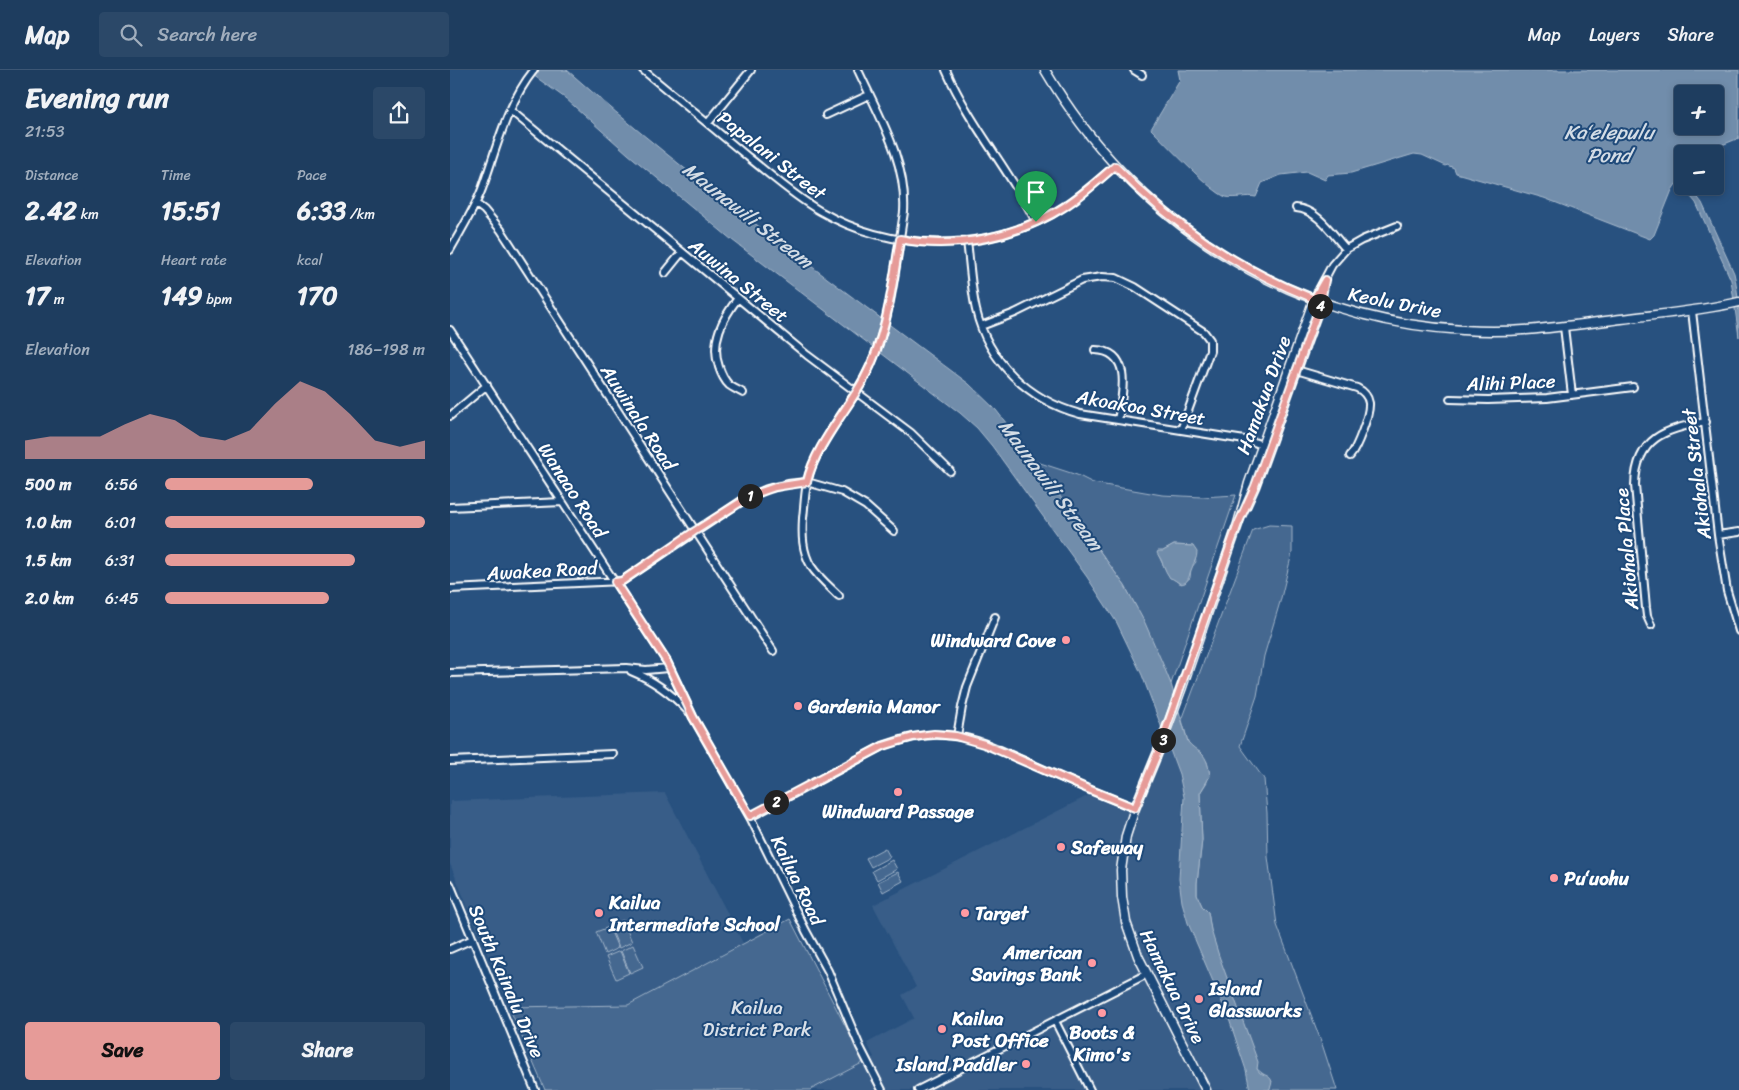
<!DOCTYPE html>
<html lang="en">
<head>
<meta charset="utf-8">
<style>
	:root { --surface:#1e3d5f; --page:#2b4868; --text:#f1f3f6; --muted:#a1aebd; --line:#3c5674; --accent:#e69b98 }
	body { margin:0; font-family:Sriracha,sans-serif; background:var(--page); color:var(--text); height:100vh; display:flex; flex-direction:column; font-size:19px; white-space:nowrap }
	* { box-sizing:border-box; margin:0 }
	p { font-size:16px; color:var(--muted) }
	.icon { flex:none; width:28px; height:28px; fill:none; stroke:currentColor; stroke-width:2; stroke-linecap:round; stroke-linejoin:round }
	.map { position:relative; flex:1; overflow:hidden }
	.details { display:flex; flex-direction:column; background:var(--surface); width:450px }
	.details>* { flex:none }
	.controls { position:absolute; left:1224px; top:15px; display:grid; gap:10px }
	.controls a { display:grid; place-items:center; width:50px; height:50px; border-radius:5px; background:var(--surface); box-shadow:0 2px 8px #0003,0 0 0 1px var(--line); font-size:25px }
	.pin { position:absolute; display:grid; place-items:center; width:42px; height:42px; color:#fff; margin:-51px -21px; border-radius:50% 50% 50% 0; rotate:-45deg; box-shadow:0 0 5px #0007 }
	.pin .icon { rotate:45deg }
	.km { position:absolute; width:25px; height:25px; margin:-12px; border-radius:50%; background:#222; color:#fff; font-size:14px; line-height:25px; text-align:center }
	.round { display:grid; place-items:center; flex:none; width:52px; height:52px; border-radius:5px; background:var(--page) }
	.summary { display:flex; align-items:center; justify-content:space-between; height:85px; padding:0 25px }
	h1 { font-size:28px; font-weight:800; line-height:38px }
	.metrics { display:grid; grid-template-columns:repeat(3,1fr); gap:8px; height:85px; padding:5px 25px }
	.metrics div { display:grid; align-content:center }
	.metrics b { font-size:25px; font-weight:800 }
	.metrics small { font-size:14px; font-weight:400 }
	.metrics p { font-size:14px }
	.chart { height:140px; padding:10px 25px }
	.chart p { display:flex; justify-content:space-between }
	.chart svg { width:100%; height:90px; margin-top:5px; fill:var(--accent); opacity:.7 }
	.action { display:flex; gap:10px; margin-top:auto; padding:10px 25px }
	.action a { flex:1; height:58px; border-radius:5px; background:var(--accent); color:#111; font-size:20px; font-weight:800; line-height:58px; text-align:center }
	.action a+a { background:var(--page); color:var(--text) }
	ul { padding:0 25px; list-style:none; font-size:16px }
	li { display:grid; grid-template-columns:80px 60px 1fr; align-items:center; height:38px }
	li i { height:12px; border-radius:6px; background:var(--accent) }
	header { display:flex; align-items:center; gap:30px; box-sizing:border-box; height:70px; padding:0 25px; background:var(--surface); border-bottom:1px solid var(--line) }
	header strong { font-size:24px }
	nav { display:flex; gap:28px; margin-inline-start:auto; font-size:18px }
	.search { width:350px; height:45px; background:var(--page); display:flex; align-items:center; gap:12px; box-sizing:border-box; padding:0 18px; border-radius:5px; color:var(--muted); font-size:19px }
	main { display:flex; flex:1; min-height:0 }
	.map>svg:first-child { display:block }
	.built { fill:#375d88 }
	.green { fill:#446890; stroke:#a2b4c8; fill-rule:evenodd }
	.water { fill:#718dab; stroke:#aabbcd; fill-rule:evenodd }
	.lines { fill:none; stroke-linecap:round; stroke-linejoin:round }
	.minor-casing { stroke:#fff; stroke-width:10 }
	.major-casing { stroke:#fff; stroke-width:11 }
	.minor { stroke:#1f4a7a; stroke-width:6 }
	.major { stroke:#1f4a7a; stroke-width:8 }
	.route-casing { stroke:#fff; stroke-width:10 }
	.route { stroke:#e69b98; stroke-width:6 }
	.poi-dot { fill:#ff9aa2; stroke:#1f4a7a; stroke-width:2 }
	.labels { text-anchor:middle; stroke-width:4; stroke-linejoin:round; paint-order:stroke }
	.street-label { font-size:19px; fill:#fff; stroke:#1f4a7a }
	.poi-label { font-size:19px; font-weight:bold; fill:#fff; stroke:#1f4a7a; text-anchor:start }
	.park-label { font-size:19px; fill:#dae1e9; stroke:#1f4a7a }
	.water-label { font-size:20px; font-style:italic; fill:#d4dde6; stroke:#1f4a7a }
</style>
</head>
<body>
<header>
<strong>Map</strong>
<div class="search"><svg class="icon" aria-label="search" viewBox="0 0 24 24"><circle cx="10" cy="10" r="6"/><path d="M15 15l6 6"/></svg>Search here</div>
<nav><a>Map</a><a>Layers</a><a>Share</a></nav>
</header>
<main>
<section class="details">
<div class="summary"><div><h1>Evening run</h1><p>21:53</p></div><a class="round"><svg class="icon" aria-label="share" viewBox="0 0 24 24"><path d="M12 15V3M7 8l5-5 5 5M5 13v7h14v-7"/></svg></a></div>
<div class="metrics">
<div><p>Distance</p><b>2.42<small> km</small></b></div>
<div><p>Time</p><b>15:51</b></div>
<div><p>Pace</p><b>6:33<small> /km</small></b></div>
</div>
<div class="metrics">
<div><p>Elevation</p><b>17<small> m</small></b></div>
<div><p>Heart rate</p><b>149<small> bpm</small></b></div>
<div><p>kcal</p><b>170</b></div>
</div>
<div class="chart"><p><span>Elevation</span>186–198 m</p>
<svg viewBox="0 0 160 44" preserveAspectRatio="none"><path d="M0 44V35L10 33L20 33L30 33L40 27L50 22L60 25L70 33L80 35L90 30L100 17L110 6L120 11L130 22L140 35L150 38L160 35V44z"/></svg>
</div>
<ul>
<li><b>500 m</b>6:56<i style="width:57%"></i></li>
<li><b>1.0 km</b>6:01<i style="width:100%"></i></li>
<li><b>1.5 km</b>6:31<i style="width:73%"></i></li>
<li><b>2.0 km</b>6:45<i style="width:63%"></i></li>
</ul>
<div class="action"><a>Save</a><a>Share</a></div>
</section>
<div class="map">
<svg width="1289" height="1020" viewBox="0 0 1289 1020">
	<rect width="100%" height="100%" fill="#28517f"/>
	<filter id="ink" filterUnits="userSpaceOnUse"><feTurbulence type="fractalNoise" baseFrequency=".02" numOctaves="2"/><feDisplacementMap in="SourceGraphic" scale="10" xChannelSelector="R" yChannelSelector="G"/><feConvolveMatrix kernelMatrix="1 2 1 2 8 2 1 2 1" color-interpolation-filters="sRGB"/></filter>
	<g filter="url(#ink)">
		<path class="built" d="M716,671l13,33 4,16 -4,89 3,23 6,21 41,96 17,51 4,20h-440l64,-33 -7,-14 47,-25 -12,-23 14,-8 -43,-82 226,-115 43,14z
			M215,723l78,150 -115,62 -119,2 -59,-143v-63z"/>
		<path class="green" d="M584,391l43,14 16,8 69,12 40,2 34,-2 -65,189 -36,-79 -10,-19zM724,475l19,1 3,16 -5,6 -1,10 -8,6c-11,-3 -19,-18 -23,-28l4,-5z
			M819,455l23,1v27l-12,49 -16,54 -7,40 -17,50 24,33 3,34 1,44 9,68 44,116 16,49h-68l3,-9 -15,-12 -45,-132 -4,-25 -6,-6 -5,-11v-12l5,-43 -2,-47 7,-11 2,-11 -2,-9 -6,-9 -9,-5 -4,-6 -6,-22 71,-190z
			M435,778l5,9 -19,10 -5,-9z
			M442,790l5,9 -20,11 -5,-9z
			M448,802l5,9 -20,11 -5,-10z
			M340,849l74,143 -54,28h-265l-36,-83 119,-2z
			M173,850l9,22 -13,6 -9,-22z
			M159,857l9,21 -13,6 -9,-22z
			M183,875l10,22 -13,6 -9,-22z
			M170,881l9,22 -13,6 -10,-22z"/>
		<path class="water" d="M76,0h41c128,113 266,212 402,314l27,26 21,27 108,149 20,37 17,39 9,22 17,58c4,5 8,7 13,11 6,5 8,15 9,23l-10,17 2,47 -5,43v12l5,11 6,6 3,18 8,26 39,106 -1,7 3,4c8,3 16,5 9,17h-19l-4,-20 -17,-51 -41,-96 -6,-21 -3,-23 5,-82 -5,-23 -37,-99 -25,-52 -30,-46 -95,-131 -15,-18 -17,-15 -228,-173 -104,-86 -63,-56z
			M728,0h561v68l-17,7 -14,9h-26v32h7l13,17 32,70c5,21 5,43 5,64l-8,-57 -35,-77 -16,-19h-4l-4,6 -18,45 -4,4 -106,-41 -88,-25 -2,-5 -7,-3 -1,1 -24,-11 -8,-1 -63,19 -23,2 -3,5 -18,-8 -26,3 -19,8 -6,14c-10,-2 -21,2 -30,0 -15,-5 -61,-54 -75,-68l29,-49zM1232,24h33v32h-33z
			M724,475l19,1 4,6c0,7 -3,9 -5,16 -3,6 -2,10 -7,15 -7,2 -9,-4 -15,-5 -6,-8 -7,-17 -13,-25l1,-2h5z"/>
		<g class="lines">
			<defs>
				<path id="minor" d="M193,0c35,29 70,58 105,87 24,19 46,39 72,54 71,41 161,42 232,3 23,-13 43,-31 63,-48
					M496,0c24,55 63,99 90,152
					M684,0l8,5
					M60,40l297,245 104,78 39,38
					M376,45l43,-20
					M258,53l43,-53
					M26,134l8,6 17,20 272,421
					M846,138c21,1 37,27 50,41
					M517,171c3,23 4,47 9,69 12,52 53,90 104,104l171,27 14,5
					M0,180c11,-20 24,-40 32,-61 15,-41 24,-84 52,-119
					M215,203l17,-21
					M288,228c-15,20 -28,43 -19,69 2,6 5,13 10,18 4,3 9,5 14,8
					M864,229l18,-34 14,-16 16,-9 35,-14
					M1242,241l26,224 9,56 12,40
					M531,256l34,-13 67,-33 20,-3 14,1 19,9 69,45 6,8v11l-29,79
					M1114,257l8,68
					M0,260l217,332 26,55 57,100 56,114 22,40 32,76 22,43
					M645,280c39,1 27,46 23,70
					M843,299l64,19c6,3 11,8 12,15 1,11 -12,45 -19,53
					M1000,329l38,1 59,-2 86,-11
					M0,346l37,-31
					M0,437l112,-5
					M1268,465l21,-3
					M0,519l172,-8 121,-81 24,-11 21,-5 19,-2 35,10 24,14 28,25
					M389,526c-9,-9 -21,-19 -28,-30 -9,-15 -9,-31 -8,-48 2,-17 2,-36 9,-52 16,-39 47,-70 62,-109 18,-46 22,-96 30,-145 3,-51 -25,-96 -46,-142
					M1201,555l-4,-9 -1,-8 -11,-123c1,-47 31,-57 71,-63
					M181,601c22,9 41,23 57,40
					M0,603l176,-5 20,2 22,-2
					M507,666l5,-29 5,-20 28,-70
					M0,691l163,-7
					M300,747l133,-71c23,-9 46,-14 71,-10 27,3 51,17 75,27 35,16 70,31 106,45
					M0,814l85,206
					M0,879l23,-10
					M605,951l35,69
					M468,1020l229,-116"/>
				<path id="major" d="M595,0c89,151 241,250 418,260 53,4 105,-4 158,-11 39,-5 79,-8 118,-17
					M796,436l9,-20 66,-184
					M756,1020l-68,-134 -12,-34 -4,-25 -1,-27 5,-34 9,-28 23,-56 24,-65 56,-163 11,-41 65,-184"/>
			</defs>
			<use href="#minor" class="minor-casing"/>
			<use href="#major" class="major-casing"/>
			<use href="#minor" class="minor"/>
			<use href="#major" class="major"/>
		</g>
	</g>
	<g class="lines" filter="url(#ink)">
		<defs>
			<path id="route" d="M665,96c58,60 122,102 199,133l11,-19 -4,22 -66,184 -17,38 -80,228 -23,56 -47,-19 -104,-45 -28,-8 -22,-2 -21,3 -30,9 -133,70 -57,-99 -26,-55 -52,-80 7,-1 73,-50 57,-36 23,-8 32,-5c9,-38 38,-68 57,-103 23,-43 28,-92 36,-140 56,11 116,-2 164,-32 19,-12 35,-27 51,-41z"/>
		</defs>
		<use href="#route" class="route-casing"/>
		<use href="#route" class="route"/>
	</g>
	<g class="poi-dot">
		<circle cx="616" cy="570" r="5"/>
		<circle cx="348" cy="636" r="5"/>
		<circle cx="448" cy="722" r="5"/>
		<circle cx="611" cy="777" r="5"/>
		<circle cx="1104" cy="808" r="5"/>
		<circle cx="149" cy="843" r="5"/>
		<circle cx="515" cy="843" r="5"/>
		<circle cx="642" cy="893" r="5"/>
		<circle cx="749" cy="929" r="5"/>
		<circle cx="652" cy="943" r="5"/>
		<circle cx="492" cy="959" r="5"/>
		<circle cx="576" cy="994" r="5"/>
	</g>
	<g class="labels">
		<g class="street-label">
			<text transform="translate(322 85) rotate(38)" y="7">Papalani Street</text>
			<text transform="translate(289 210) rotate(39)" y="7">Auwina Street</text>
			<text transform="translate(945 232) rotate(11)" y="7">Keolu Drive</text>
			<text transform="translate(1061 312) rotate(-2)" y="7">Alihi Place</text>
			<text transform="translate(813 325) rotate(-70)" y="7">Hamakua Drive</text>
			<text transform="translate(691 337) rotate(10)" y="7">Akoakoa Street</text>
			<text transform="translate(189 347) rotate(57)" y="7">Auwinala Road</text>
			<text transform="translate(1246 404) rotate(-97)" y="7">Akiohala Street</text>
			<text transform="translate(123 420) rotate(57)" y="7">Wanaao Road</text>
			<text transform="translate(1176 479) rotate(-95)" y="7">Akiohala Place</text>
			<text transform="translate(92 500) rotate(-3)" y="7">Awakea Road</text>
			<text transform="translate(348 810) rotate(64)" y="7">Kailua Road</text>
			<text transform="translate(57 911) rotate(67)" y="7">South Kainalu Drive</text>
			<text transform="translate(723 916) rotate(64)" y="7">Hamakua Drive</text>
		</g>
		<g class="poi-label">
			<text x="606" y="577" text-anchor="end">Windward Cove</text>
			<text x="358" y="643">Gardenia Manor</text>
			<text x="448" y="748" text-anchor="middle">Windward Passage</text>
			<text x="621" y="784">Safeway</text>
			<text x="1114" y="815">Puʻuohu</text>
			<text x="159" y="839">Kailua<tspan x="159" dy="22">Intermediate School</tspan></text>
			<text x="525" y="850">Target</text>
			<text x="632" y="889" text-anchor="end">American<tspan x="632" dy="22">Savings Bank</tspan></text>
			<text x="759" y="925">Island<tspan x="759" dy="22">Glassworks</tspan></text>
			<text x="502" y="955">Kailua<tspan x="502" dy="22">Post Office</tspan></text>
			<text x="652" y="969" text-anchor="middle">Boots &amp;<tspan x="652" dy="22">Kimo's</tspan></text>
			<text x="566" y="1001" text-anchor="end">Island Paddler</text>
		</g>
		<g class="park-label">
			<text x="307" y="944">Kailua<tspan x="307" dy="22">District Park</tspan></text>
		</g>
		<g class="water-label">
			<text x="1159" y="69">Kaʻelepulu<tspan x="1159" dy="23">Pond</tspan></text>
			<text transform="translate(298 145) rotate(38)" y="7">Maunawili Stream</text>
			<text transform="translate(601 415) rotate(53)" y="7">Maunawili Stream</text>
		</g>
	</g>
</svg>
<div class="controls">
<a>+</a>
<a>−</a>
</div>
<div class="pin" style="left:586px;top:152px;background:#1e9e55"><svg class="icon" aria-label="arrive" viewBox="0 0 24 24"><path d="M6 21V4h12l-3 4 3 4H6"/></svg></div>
<b class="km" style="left:300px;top:426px">1</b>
<b class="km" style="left:326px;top:732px">2</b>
<b class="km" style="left:713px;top:670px">3</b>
<b class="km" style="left:870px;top:236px">4</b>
</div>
</main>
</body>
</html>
